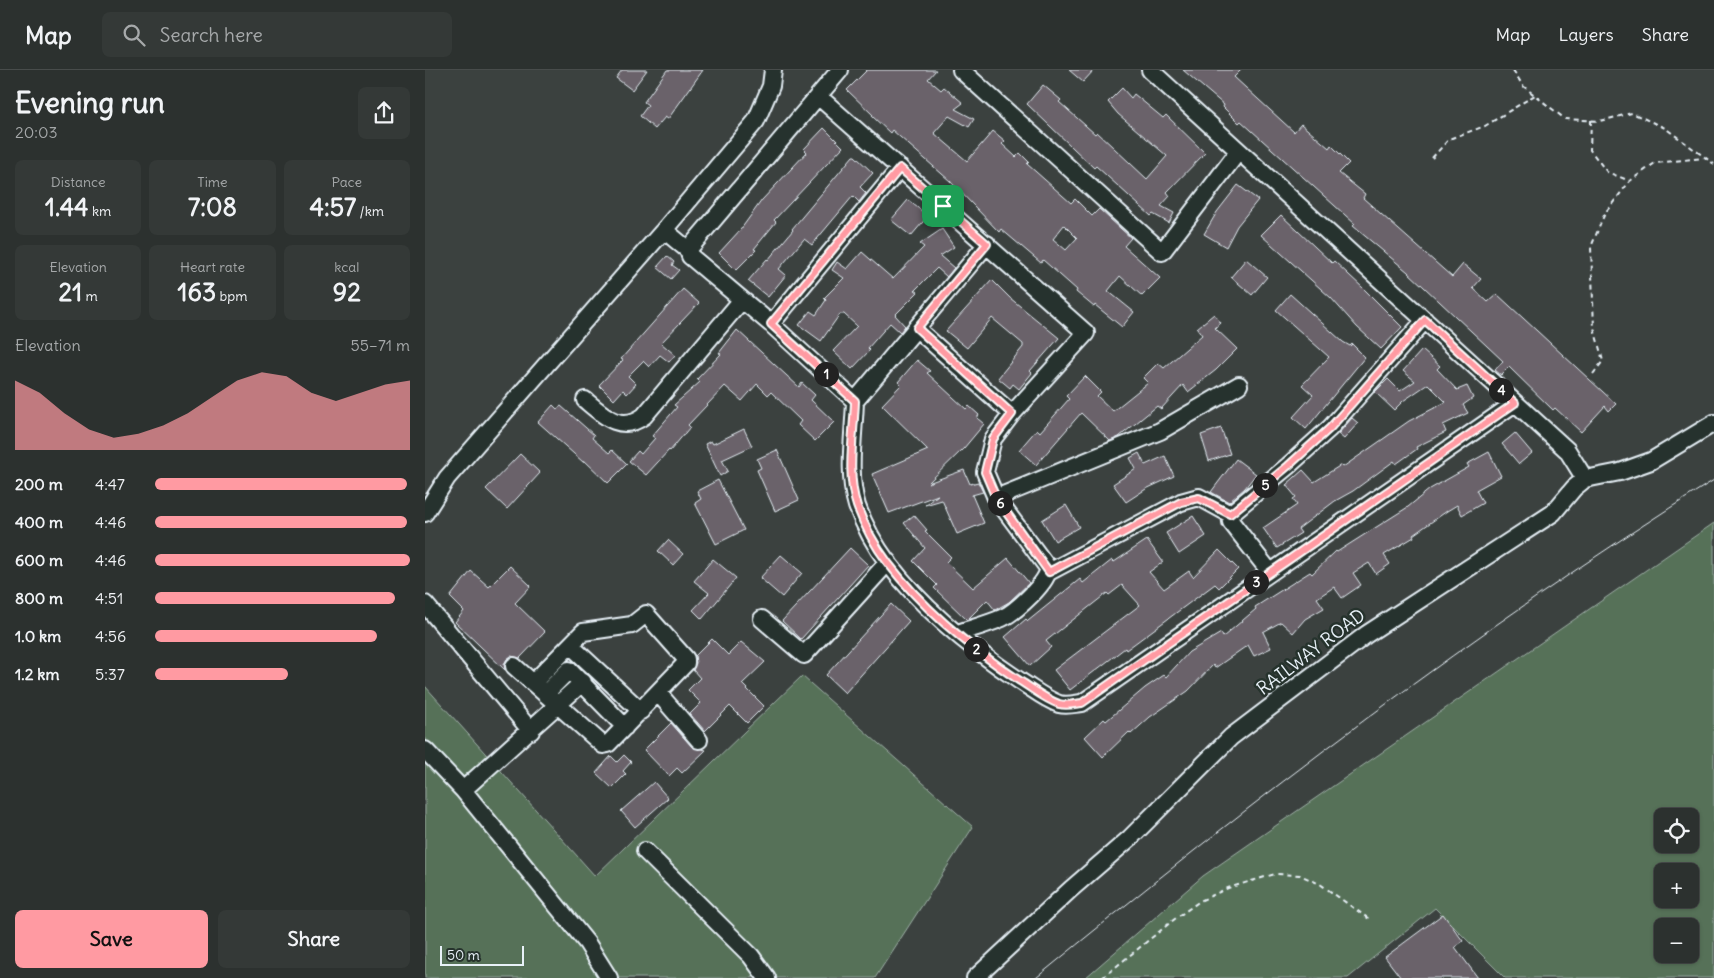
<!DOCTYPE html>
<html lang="en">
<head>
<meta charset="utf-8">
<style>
	:root { --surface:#2c312f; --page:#343937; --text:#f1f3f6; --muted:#a6a9aa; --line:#484c4b; --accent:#ff9aa2 }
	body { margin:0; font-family:Delius,sans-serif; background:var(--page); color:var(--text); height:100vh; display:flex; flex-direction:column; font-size:19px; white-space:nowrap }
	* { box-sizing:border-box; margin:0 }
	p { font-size:16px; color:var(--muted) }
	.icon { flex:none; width:28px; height:28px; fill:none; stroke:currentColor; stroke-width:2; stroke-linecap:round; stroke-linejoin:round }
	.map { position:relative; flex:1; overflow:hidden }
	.panel { display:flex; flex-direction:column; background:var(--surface); width:425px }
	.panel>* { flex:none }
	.tools { position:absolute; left:1229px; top:738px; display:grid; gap:10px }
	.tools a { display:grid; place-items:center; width:45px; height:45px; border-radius:8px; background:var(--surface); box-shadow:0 1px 4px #0004,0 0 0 1px var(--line); font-size:25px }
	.scale { position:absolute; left:15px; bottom:12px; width:84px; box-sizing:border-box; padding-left:5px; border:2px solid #e8f1f8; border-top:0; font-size:14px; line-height:18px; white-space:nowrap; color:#e8f1f8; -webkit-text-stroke:4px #26332d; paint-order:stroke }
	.pin { position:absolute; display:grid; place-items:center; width:42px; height:42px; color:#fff; margin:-21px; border-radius:10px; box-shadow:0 2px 8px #0006 }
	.km { position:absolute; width:25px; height:25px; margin:-12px; border-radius:50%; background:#222; color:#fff; font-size:14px; line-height:25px; text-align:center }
	.round { display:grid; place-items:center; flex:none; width:52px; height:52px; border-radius:8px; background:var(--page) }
	.summary { display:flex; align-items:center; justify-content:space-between; height:85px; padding:0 15px }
	h1 { font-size:28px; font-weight:800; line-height:38px }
	.figures { display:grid; grid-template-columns:repeat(3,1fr); gap:8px; height:85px; padding:5px 15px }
	.figures div { display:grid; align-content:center; border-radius:8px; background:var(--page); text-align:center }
	.figures b { font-size:25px; font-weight:800 }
	.figures small { font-size:14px; font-weight:400 }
	.figures p { font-size:14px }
	.chart { height:140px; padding:10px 15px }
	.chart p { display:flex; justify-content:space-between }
	.chart svg { width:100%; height:90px; margin-top:5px; fill:var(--accent); opacity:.7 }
	.action { display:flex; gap:10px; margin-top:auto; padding:10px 15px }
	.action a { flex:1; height:58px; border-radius:8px; background:var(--accent); color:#111; font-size:20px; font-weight:800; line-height:58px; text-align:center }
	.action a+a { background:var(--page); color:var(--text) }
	ul { padding:0 15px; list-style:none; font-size:16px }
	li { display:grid; grid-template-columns:80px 60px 1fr; align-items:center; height:38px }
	li i { height:12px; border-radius:6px; background:var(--accent) }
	header { display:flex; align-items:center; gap:30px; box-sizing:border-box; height:70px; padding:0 25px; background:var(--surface); border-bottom:1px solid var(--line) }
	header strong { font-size:24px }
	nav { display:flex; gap:28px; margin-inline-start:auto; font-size:18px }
	.search { width:350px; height:45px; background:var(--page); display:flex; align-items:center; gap:12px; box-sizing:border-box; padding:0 18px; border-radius:8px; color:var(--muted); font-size:19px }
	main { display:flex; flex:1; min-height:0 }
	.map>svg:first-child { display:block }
	.green { fill:#567158; stroke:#9fb1a8; fill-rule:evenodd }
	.building { fill:#6b626a; stroke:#e8f1f8; fill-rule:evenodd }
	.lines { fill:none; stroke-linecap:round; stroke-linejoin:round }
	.minor-casing { stroke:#e8f1f8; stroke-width:20 }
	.path { stroke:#e8f1f8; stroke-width:2; stroke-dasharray:5 4; stroke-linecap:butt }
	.minor { stroke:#26332d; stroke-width:16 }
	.tram { stroke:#e8f1f8; stroke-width:1 }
	.route-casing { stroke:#fff; stroke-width:10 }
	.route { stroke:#ff9aa2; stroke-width:6 }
	.labels { text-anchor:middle; stroke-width:5; stroke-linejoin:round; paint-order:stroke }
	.street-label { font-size:18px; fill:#e8f1f8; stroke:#26332d }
</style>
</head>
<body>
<header>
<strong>Map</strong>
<div class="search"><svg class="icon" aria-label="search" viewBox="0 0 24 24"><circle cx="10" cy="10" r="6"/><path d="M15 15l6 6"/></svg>Search here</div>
<nav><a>Map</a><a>Layers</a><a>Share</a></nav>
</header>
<main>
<section class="panel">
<div class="summary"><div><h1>Evening run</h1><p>20:03</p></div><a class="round"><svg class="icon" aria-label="share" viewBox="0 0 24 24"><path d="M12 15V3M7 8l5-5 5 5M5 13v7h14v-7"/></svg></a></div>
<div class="figures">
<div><p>Distance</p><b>1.44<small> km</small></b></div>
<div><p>Time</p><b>7:08</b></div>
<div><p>Pace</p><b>4:57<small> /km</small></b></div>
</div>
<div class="figures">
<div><p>Elevation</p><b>21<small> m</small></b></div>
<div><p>Heart rate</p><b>163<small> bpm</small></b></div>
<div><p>kcal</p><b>92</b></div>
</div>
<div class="chart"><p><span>Elevation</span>55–71 m</p>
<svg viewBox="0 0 160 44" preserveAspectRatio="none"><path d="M0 44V10L10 16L20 26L30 34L40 38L50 36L60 32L70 26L80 18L90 10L100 6L110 8L120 16L130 20L140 16L150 12L160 10V44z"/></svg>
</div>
<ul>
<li><b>200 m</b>4:47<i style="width:99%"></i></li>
<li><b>400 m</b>4:46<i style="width:99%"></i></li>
<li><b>600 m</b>4:46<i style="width:100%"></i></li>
<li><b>800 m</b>4:51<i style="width:94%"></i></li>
<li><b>1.0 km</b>4:56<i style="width:87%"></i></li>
<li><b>1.2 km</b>5:37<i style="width:52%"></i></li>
</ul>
<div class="action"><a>Save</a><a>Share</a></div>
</section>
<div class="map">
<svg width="1289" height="908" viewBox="0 0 1289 908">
	<rect width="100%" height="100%" fill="#3b413f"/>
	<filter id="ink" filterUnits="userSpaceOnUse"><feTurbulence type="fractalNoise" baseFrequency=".02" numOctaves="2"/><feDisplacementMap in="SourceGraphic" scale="10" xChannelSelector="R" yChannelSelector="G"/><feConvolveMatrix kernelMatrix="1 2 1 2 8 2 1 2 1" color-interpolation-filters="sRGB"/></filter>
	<g filter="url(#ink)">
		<path class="green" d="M1289,453v455h-209l-70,-70 -87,70h-263l118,-102zM1238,746h27v28h-27zM1238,801h27v28h-27zM1238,856h27v28h-27z
			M377,606l171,151 -98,151h-450v-292l170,190z"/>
		<path class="building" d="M197,0h25l-15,20 -16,-12z
			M242,0h36l-35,49 -3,-2 -10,12 -15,-13 8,-11 -4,-3z
			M442,0h69l-8,9 13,11 3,-3 19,16 -8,6 19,10 -5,8 -20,-11 -15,17 33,28 26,-30 12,10 -3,3 14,13 4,-4 9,9 -2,2 44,39 4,-4 17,17 7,-7 32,29 -7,8 36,32 -18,18 -22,-20 -12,15 26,21 -12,15 -27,-22 -1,2 -18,-15 1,-2 -34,-30 -2,3 -40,-34 -2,3 -49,-51 -58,-51 -2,3 -18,-17 1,-1 -26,-25zM639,155l13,13 -11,12 -13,-11z
			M644,0h25l-11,12z
			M758,0h58l-7,7 60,55 7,-8 28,24 2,-3 18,18 -10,10 26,21 -2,4 89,79 11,-13 18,15 -8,9 15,14 9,-8 119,110 -7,7 -4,-5 -24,26 -26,-24 -2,2 -44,-43 -8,8 -6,-5 8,-9 -95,-89 -55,-46 2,-2 -114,-103 -2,2 -16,-16 1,-2z
			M618,15l18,15 -2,2 36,32 2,-2 50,47 20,-23 -49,-42 -10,-12 14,-14 9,10 3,-4 29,24 3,-3 39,38 -38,39 3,4 -9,10 13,7 -5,10 -16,-9 -2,2 -55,-50 -2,2 -67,-64z
			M399,58l19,19 -69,73 2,2 -22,27 2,1 -20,20 -17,-17 22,-24 21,-29 45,-48 -3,-3z
			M428,86h2l18,17 -13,14 6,6 -7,9 -6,-6 -41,49 -8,-6 -25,30 7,6 -18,22 -20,-16 19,-22 1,1 25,-30 -1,-1z
			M813,115l20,15 -21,26 -11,21 -22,-13 13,-22z
			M483,130l20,16 -17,20 -20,-16z
			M856,145l51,48 2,-2 29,27 39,39 -21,22 -24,-22 -26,-29 -70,-63z
			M517,159l12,18 -14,9 14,12 -7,9 -10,-9 -22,22 3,2 -23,23 10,11 -5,6 -10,-9 -22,25 2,2 -18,19 -19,-18 24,-25 -13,-12h-4l-19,27 -22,-16 11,-14 6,4 10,-15 -2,-2 20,-20 -12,-8 5,-8 10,7 15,-17 31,27 31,-32 -4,-3z
			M242,186l7,6 -2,3 7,5 -8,9 -14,-12z
			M821,189l21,18 -15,18 -21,-18z
			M567,210l18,18 49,40 -29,33 2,2 -13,16 -6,-5 -3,4 -12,-10 25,-31v-3l-31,-26 -25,30 -21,-17z
			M258,219l16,14 -38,40 14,12 -6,7 -9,-7 -11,12 -6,-6 -15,15 8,8 -9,10 -4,-4 -9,10 -15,-15 24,-25 -2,-1z
			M865,224l53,48 7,4 2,-2 13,13 -59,72 -13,-12 20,-22 -11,-10 27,-28 -53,-47z
			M789,244l7,9 -6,5 22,21 -21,21 -28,22 -5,-7 -22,24 -4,-3 -38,31 -9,4 -29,-28 -45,52 -17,-15 18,-21 3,3 29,-33 -3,-3 19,-20 16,16 -4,4 16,15 35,-28 -5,-5 15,-15 6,5 38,-33 -5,-7z
			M312,260l62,57 3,-4 13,12 -4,5 23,22 -19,19 -17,-16 3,-4 -30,-29 -3,3 -11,-11 -15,17 -17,-15 -37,39 2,2 -20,24 -1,-1 -23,25 -17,-14 9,-10 3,3 14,-16 -3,-2 25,-29 -3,-2 26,-23 -3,-3 24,-25 -2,-1z
			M997,280l18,16 -3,3 20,21 10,-4 6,12 -10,7 5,8 -25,12 3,7 -30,15 1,2 -21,15 -2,-3 -41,30 -18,10 -37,28 3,4 -24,15 -14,-20 34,-23 -4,-6 3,-2 -10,-12 17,-15 11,12 27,-17 2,2 66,-46 37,-19 -18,-18 -25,17 -9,9 -19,-18 13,-13 12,12 15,-10 -12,-10z
			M492,290l13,11 -3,2 39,36 3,-3 10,9 -2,3 7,6 -20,24 -36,35 36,-13 6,14 8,-2 5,10 -11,3 12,28 -27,11 -15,-34 -17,5 13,-10 -49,18 -17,-39 56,-24 -46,-45 19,-20 -3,-3z
			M128,335l4,4 4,-3 33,29 -2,3 17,15 3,-3 15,14 -19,19 -24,-23 -1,2 -45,-40z
			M927,348l6,5 -14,16 -6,-5z
			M796,358l9,26 -21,7 -8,-26z
			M319,359l8,17 -30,14 6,11 -8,5 -15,-32 6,-3 2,3z
			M1090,363l17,20 -13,11 -17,-20z
			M352,380l22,50 -24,11 -18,-41 4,-2 -4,-9z
			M1064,382l12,24 -25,14 7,13 -21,12 -5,-10 -10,6 -34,24 1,2 -30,18 6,9 -14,10 -7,-11 -16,10 8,12 -19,13 -8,-11 -17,11 7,10 -19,11 -12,14 -12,-11 -18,10 8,16 -17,8 -6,-11 -33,23 -2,-3 -25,26 -38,26 -19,17 -2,-2 -26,25 -18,-20 19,-18 2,2 39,-33 19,-13 2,2 23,-25 32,-19 2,4 33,-28 -1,-2 55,-35 2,2 24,-23 1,1 71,-45 22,-18 39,-22 -2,-3z
			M714,383l6,12 20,-9 9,20 -28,13 -20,13 -13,-18 23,-15 -6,-11z
			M95,384l20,19 -33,36 -21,-20z
			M811,389l20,15 -11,14 -16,14 -18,-10z
			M293,410l26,50 -28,14 -21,-41 6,-4 -4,-8z
			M641,435l13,22 -24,14 -13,-21z
			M489,445l13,15 -2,1 26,26 -5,5 27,26 35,-30 21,25 -20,19 -14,8 -8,-10 -20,20 -33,-32 3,-3 -24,-24 12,-13 -21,-25z
			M768,446l13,20 -27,18 -13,-21z
			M243,470l15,14 -10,11 -15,-14z
			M722,470l16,22 -14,10 15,17 25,-18 4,6 26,-27 19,19 -19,19 -4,-4 -89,66 -1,-2 -55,42 -16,-20 86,-65 -18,-20 -13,10 -2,-2 -61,48 5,6 -21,19 -25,-29 21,-18 2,2 52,-42 3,4 29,-23 2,2z
			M425,478l18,17 -67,74 -19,-18z
			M356,485l21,18 -20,24 -22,-19z
			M288,489l23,19 -34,41 -9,-9 16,-17 -15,-12z
			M85,496l21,20 -16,17 30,29 -25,26 -9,-2 -4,3 -3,5 1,6 -50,-48 9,-11 -14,-14 21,-26 18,16z
			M466,534l18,17 -64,72 -19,-18z
			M287,569l16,16 13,-13 24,20 -23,22 22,22 -17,17 -17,-17 -25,25 -15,-17 11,-11 -13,-13 12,-12 -7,-8 3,-7 -1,-7z
			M246,653l21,24 14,3 -24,23 -5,-5 -8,8 -25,-26z
			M199,685l7,7 -8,9 3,3 -14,14 -16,-15 15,-17 6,6z
			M229,712l14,16 -33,29 -14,-16z
			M1018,844l20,27 -8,6 23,31h-77l-16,-21z"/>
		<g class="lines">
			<defs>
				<path id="minor" d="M415,0l-152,180 2,6 81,68 84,77c-1,33 -8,73 2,105 7,19 19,41 31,57 35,46 84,86 132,118 13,8 25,18 39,23 8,2 15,0 23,-1l433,-300
					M536,0l201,182 76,-100
					M725,0l417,380 18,29
					M393,26l268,237 -74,81 -19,25 -8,33 11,26 52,70c3,12 -34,45 -46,50 -14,6 -29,10 -44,15
					M239,160l24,20
					M346,254l129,-156
					M491,258l96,86
					M160,330c19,16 36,33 59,16l97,-115
					M430,331l132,-157
					M571,428l164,-67 79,-46
					M0,443l22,-35 217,-248 92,-109 15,-35 2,-16
					M805,444l58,-48 42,-38 95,-108
					M805,444l1,8 39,50
					M624,502l132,-70 18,-5 31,17
					M0,534l106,127
					M221,544l40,45v4l-78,81 -5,1 -70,-62 50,-51 49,-7z
					M337,549l42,36 84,-93
					M146,576l70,65
					M89,596l19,17
					M120,624l24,-24 56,57
					M234,624l40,46
					M0,680l38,40 124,153 22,35
					M38,720l120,-108
					M220,781l106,105 16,22
					M550,908l96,-89 59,-51 101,-101 136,-103 186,-121 21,-25 11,-9 35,-7 31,-11 63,-38"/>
			</defs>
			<use href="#minor" class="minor-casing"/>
			<path class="path" d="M1088,0l10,16 42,33 35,2 32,-8 33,15 49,36
				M1166,50l-1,30 17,22 23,9
				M1007,88l17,-19 36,-13 50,-31
				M1168,304l10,-13 -9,-33 -3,-81 14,-34 25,-32 25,-18 48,-5
				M677,908l74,-60 24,-17 28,-13 47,-14 25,1 20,9 49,35"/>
			<use href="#minor" class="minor"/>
			<path class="tram" d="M611,908c217,-178 440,-349 678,-498"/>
		</g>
	</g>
	<g class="lines" filter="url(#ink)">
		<defs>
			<path id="route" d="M475,98l87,76 -70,84 95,86 -19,25 -8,33 11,26 53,74 132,-70 18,-4 31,16 58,-48 42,-38 95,-108 90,83 -433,300c-8,1 -15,3 -23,1 -14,-5 -26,-15 -39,-23 -48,-32 -97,-72 -132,-118 -12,-16 -24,-38 -31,-57 -11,-32 -3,-72 -2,-105l-84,-77z"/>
		</defs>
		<use href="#route" class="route-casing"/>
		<use href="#route" class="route"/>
	</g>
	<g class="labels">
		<g class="street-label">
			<text transform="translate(886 582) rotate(-37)" y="6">RAILWAY ROAD</text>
		</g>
	</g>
</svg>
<div class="tools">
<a><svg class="icon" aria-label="locate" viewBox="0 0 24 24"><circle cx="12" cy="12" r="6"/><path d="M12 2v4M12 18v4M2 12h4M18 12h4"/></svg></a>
<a>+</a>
<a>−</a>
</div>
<div class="scale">50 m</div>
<div class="pin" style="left:518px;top:136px;background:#1e9e55"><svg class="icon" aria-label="arrive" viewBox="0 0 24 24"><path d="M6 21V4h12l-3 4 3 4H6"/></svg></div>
<b class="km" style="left:401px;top:304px">1</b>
<b class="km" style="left:551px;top:579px">2</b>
<b class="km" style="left:831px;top:512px">3</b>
<b class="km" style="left:1076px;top:320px">4</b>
<b class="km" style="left:840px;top:415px">5</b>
<b class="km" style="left:575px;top:433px">6</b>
</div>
</main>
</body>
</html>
